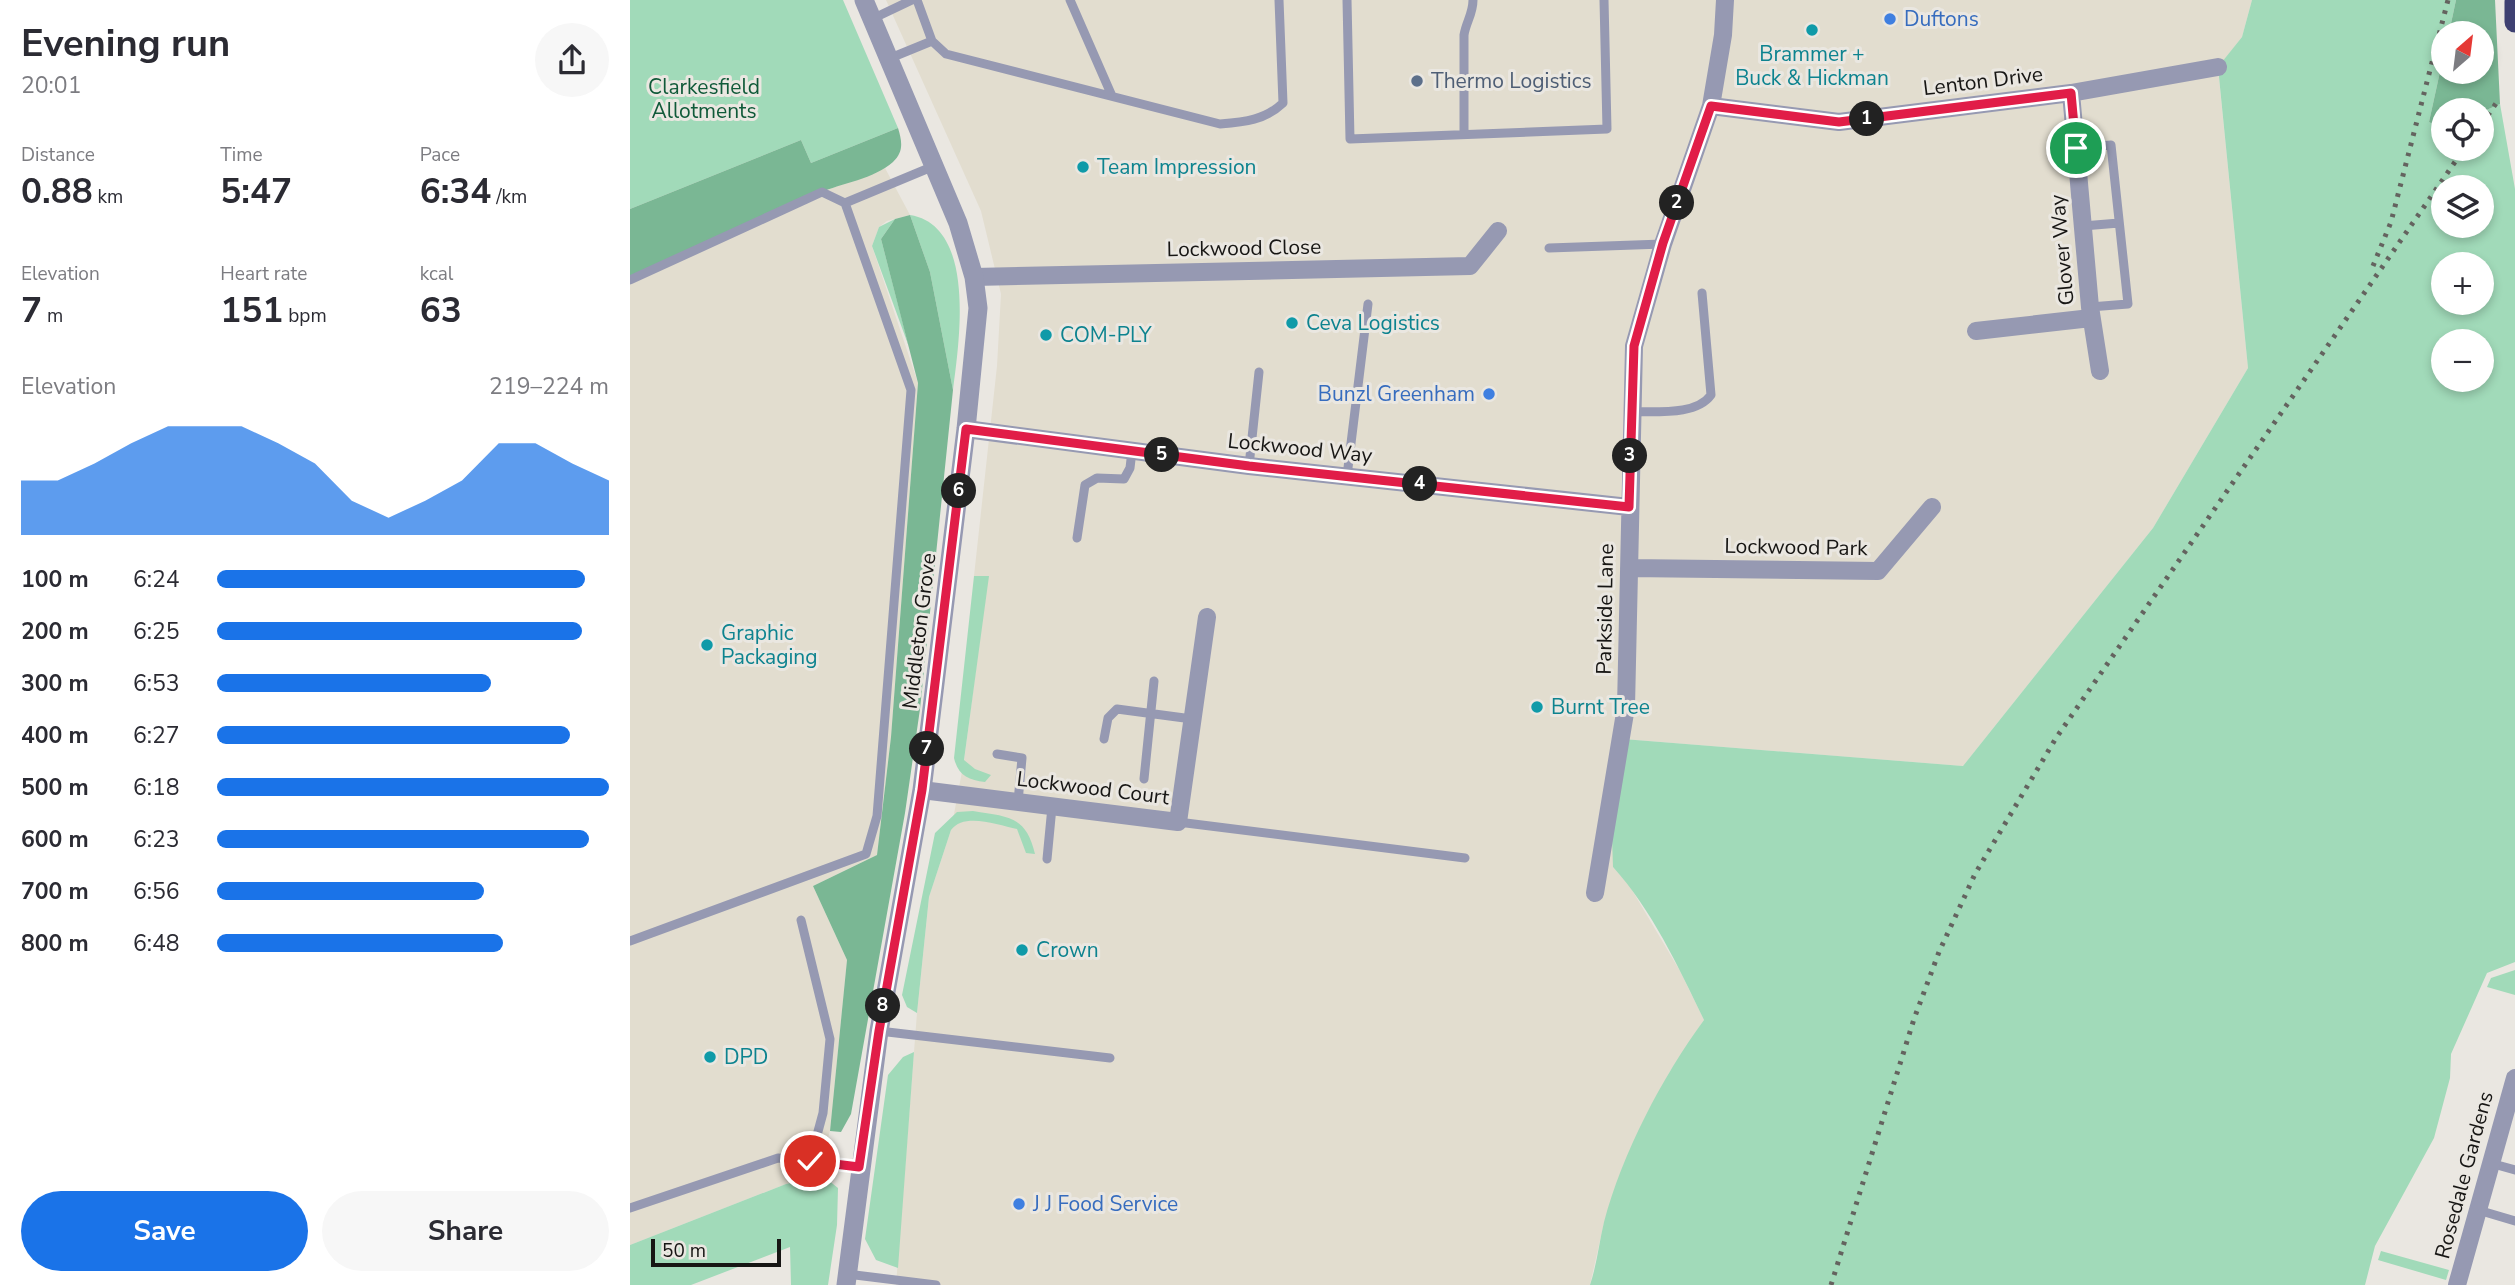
<!DOCTYPE html>
<html lang="en">
<head>
<meta charset="utf-8">
<style>
	:root { --surface:#fff; --page:#f7f7f7; --text:#2b2b33; --muted:#7c7c81; --accent:#1a73e8 }
	body { margin:0; font-family:"Nunito Sans",sans-serif; background:var(--page); color:var(--text); height:100vh; display:flex; flex-direction:column; font-size:26px; white-space:nowrap }
	* { box-sizing:border-box; margin:0 }
	p { font-size:23px; color:var(--muted) }
	.icon { flex:none; width:38px; height:38px; fill:none; stroke:currentColor; stroke-width:2; stroke-linecap:round; stroke-linejoin:round }
	.map { position:relative; flex:1; overflow:hidden }
	.panel { display:flex; flex-direction:column; background:var(--surface); width:630px }
	.panel>* { flex:none }
	.needle { width:46px; rotate:28deg }
	.buttons { position:absolute; left:1801px; top:21px; display:grid; gap:14px }
	.buttons a { display:grid; place-items:center; width:63px; height:63px; border-radius:50%; background:var(--surface); box-shadow:0 4px 10px #0003; font-size:35px }
	.scale { position:absolute; left:21px; bottom:18px; width:130px; box-sizing:border-box; padding-left:7px; border:4px solid #171614; border-top:0; font-size:19px; line-height:24px; white-space:nowrap; color:#171614; -webkit-text-stroke:5px #eae7e1; paint-order:stroke }
	.pin { position:absolute; display:grid; place-items:center; width:60px; height:60px; color:#fff; margin:-30px; border:4px solid #fff; border-radius:50%; box-shadow:0 2px 7px #0007 }
	.km { position:absolute; width:35px; height:35px; margin:-18px; border-radius:50%; background:#222; color:#fff; font-size:19px; line-height:35px; text-align:center }
	.round { display:grid; place-items:center; flex:none; width:74px; height:74px; border-radius:37px; background:var(--page) }
	.overview { display:flex; align-items:center; justify-content:space-between; height:119px; padding:0 21px }
	h1 { font-size:38px; font-weight:700; line-height:52px }
	.metrics { display:grid; grid-template-columns:repeat(3,1fr); gap:10px; height:119px; padding:7px 21px }
	.metrics div { display:grid; align-content:center }
	.metrics b { font-size:35px; font-weight:700 }
	.metrics small { font-size:19px; font-weight:400 }
	.metrics p { font-size:19px }
	.chart { height:196px; padding:14px 21px }
	.chart p { display:flex; justify-content:space-between }
	.chart svg { width:100%; height:126px; margin-top:7px; fill:var(--accent); opacity:.7 }
	.action { display:flex; gap:14px; margin-top:auto; padding:14px 21px }
	.action a { flex:1; height:80px; border-radius:42px; background:var(--accent); color:#fff; font-size:28px; font-weight:700; line-height:80px; text-align:center }
	.action a+a { background:var(--page); color:var(--text) }
	ul { padding:0 21px; list-style:none; font-size:23px }
	li { display:grid; grid-template-columns:112px 84px 1fr; align-items:center; height:52px }
	li i { height:18px; border-radius:9px; background:var(--accent) }
	main { display:flex; flex:1; min-height:0 }
	.map>svg:first-child { display:block }
	.built { fill:#e2ddcf }
	.green { fill:#a1dab9; fill-rule:evenodd }
	.forest { fill:#7ab794 }
	.lines { fill:none; stroke-linecap:round; stroke-linejoin:round }
	.service { stroke:#9699b2; stroke-width:9 }
	.minor { stroke:#9699b2; stroke-width:18 }
	.tertiary { stroke:#9699b2; stroke-width:19 }
	.motorway { stroke:#3e4071; stroke-width:21 }
	.rail { stroke:#64635f; stroke-width:5; stroke-dasharray:3.5 7; stroke-linecap:butt }
	.route-casing { stroke:#fff; stroke-width:14 }
	.route { stroke:#e11d48; stroke-width:9 }
	.shop-dot { fill:#3f7fe0; stroke:#eae7e1; stroke-width:2.5 }
	.culture-dot { fill:#0f9aa8; stroke:#eae7e1; stroke-width:2.5 }
	.service-dot { fill:#5c6f8a; stroke:#eae7e1; stroke-width:2.5 }
	.labels { text-anchor:middle; stroke-width:6; stroke-linejoin:round; paint-order:stroke }
	.shop-label { font-size:21px; fill:#366cbe; stroke:#eae7e1; text-anchor:start }
	.culture-label { font-size:21px; fill:#0d838f; stroke:#eae7e1; text-anchor:start }
	.service-label { font-size:21px; fill:#4e5e75; stroke:#eae7e1; text-anchor:start }
	.street-label { font-size:21px; fill:#171614; stroke:#eae7e1 }
	.park-label { font-size:21px; fill:#105a39; stroke:#eae7e1 }
</style>
</head>
<body>
<main>
<section class="panel">
<div class="overview"><div><h1>Evening run</h1><p>20:01</p></div><a class="round"><svg class="icon" aria-label="share" viewBox="0 0 24 24"><path d="M12 15V3M7 8l5-5 5 5M5 13v7h14v-7"/></svg></a></div>
<div class="metrics">
<div><p>Distance</p><b>0.88<small> km</small></b></div>
<div><p>Time</p><b>5:47</b></div>
<div><p>Pace</p><b>6:34<small> /km</small></b></div>
</div>
<div class="metrics">
<div><p>Elevation</p><b>7<small> m</small></b></div>
<div><p>Heart rate</p><b>151<small> bpm</small></b></div>
<div><p>kcal</p><b>63</b></div>
</div>
<div class="chart"><p><span>Elevation</span>219–224 m</p>
<svg viewBox="0 0 160 44" preserveAspectRatio="none"><path d="M0 44V25L10 25L20 19L30 12L40 6L50 6L60 6L70 12L80 19L90 32L100 38L110 32L120 25L130 12L140 12L150 19L160 25V44z"/></svg>
</div>
<ul>
<li><b>100 m</b>6:24<i style="width:94%"></i></li>
<li><b>200 m</b>6:25<i style="width:93%"></i></li>
<li><b>300 m</b>6:53<i style="width:70%"></i></li>
<li><b>400 m</b>6:27<i style="width:90%"></i></li>
<li><b>500 m</b>6:18<i style="width:100%"></i></li>
<li><b>600 m</b>6:23<i style="width:95%"></i></li>
<li><b>700 m</b>6:56<i style="width:68%"></i></li>
<li><b>800 m</b>6:48<i style="width:73%"></i></li>
</ul>
<div class="action"><a>Save</a><a>Share</a></div>
</section>
<div class="map">
<svg width="1885" height="1285" viewBox="0 0 1885 1285">
	<rect width="100%" height="100%" fill="#eae7e1"/>
	<path class="built" d="M256,0h1366l-10,37 -24,31 30,300 -95,160 -190,238 -340,-27 -10,128 16,18 51,86 24,49 -35,53 -46,93 -19,57 -14,62h-694l21,-272 12,-116 22,-67 13,-69 24,-184 -14,-1 23,-210 4,-72 -20,-83z
		M255,168l25,47 -23,6 -8,6 -7,19 46,137 -27,354 -14,118 -64,31 34,74 -17,171 -14,47 -30,6 -156,61v-965l192,-88z"/>
	<path class="green" d="M0,0h213l55,128 -87,35 -10,-23 -171,69z
		M1622,0h204l-7,33h-6v25l-14,64 14,7v20h39v-37l18,-8 15,85v773l-28,11 -36,81 -1,24 -16,60 -59,108 -10,39h-775c7,-21 9,-42 14,-63 18,-68 58,-145 100,-202 -25,-52 -52,-110 -91,-153l-2,-59 12,-69 340,27 190,-238 95,-160 -30,-301 24,-30zM1813,187h39v39h-39zM1813,264h39v39h-39zM1813,341h39v39h-39z
		M280,215c67,11 49,128 43,175l-23,-118z
		M265,219l-14,20 28,108 -37,-101 7,-19z
		M344,576h15l-25,184 11,9 16,6 -6,7c-17,-2 -27,-7 -31,-24z
		M343,811c35,6 53,4 62,43l-9,-1 -9,-24c-19,-4 -53,-17 -66,1l-22,67 -12,116 -10,-6 -5,-12 33,-162 22,-21z
		M1885,970v25l-28,-8 4,-9z
		M284,1052l-16,216 -22,-8 -11,-21 23,-164 15,-18z
		M186,1178l12,2 10,8 -1,37 -9,60h-37l-1,-38 -99,38h-61v-40l156,-61z
		M1751,1251l68,19 -3,10 -68,-20z"/>
	<path class="forest" d="M1826,0h39l5,104 -18,8 -39,-2v19l-14,-7 14,-64v14h39v-39h-33z
		M268,128c4,13 6,24 -5,34 -19,17 -51,21 -74,31 -63,28 -126,58 -189,87v-71l171,-69 10,23z
		M280,215l20,57 23,118 -33,319 -15,104 -54,301 -10,18 -11,-1 17,-171 -34,-74 64,-31 14,-118 27,-354 -37,-144 14,-20z"/>
	<g class="lines">
		<path class="service" d="M287,0l15,41
			M440,0l42,96
			M717,0l3,139 257,-10 -3,-129
			M242,19l40,-19
			M258,59l44,-18 14,13 274,70c25,-2 45,-4 63,-21l-4,-103
			M834,134v-99c2,-13 9,-21 9,-35
			M1446,148l35,-3 17,159 -38,3
			M215,203l89,-37
			M1453,226l36,-3
			M919,248l114,-4
			M0,280l192,-88 23,11 66,187 -34,426 -11,38 -236,87
			M1002,412c23,-1 64,4 79,-17l-9,-102
			M619,466l10,-94
			M717,476l21,-172
			M447,538l8,-53 12,-7 27,1 6,-11 2,-17
			M474,739l4,-21 9,-9 75,10
			M367,754l25,4 -4,44
			M514,779l10,-98
			M548,822l287,36
			M417,859l5,-52
			M171,920l29,119 -7,74 -13,48
			M249,1031l231,27
			M1860,1163l25,7
			M0,1208l148,-50 81,9
			M1848,1210l37,11
			M217,1274l89,11"/>
		<path class="minor" d="M1441,93l19,214 10,64
			M1081,106l128,16 232,-29 147,-26
			M344,277l496,-11 28,-35
			M1346,331l115,-13
			M336,429l283,37 380,41
			M999,568l249,3 54,-64
			M292,790l256,32 29,-205
			M965,893l31,-186 8,-361 29,-102 48,-138 12,-71 2,-35
			M1827,1285l58,-207"/>
		<path class="tertiary" d="M216,1285l33,-254 43,-241 44,-361 12,-121 -4,-31 -16,-54 -94,-223"/>
		<path class="motorway" d="M1885,2v20"/>
		<path class="rail" d="M1852,124l17,-25
			M1743,266l18,-44 57,-222
			M1201,1285l83,-266 25,-67 36,-78 81,-136 408,-589"/>
	</g>
	<g class="lines">
		<defs>
			<path id="route" d="M180,1161l49,6 20,-136 43,-241 44,-361 283,37 380,41 5,-161 29,-103 48,-137 128,16 232,-29 5,55"/>
		</defs>
		<use href="#route" class="route-casing"/>
		<use href="#route" class="route"/>
	</g>
	<g class="shop-dot">
		<circle cx="1260" cy="19" r="7"/>
		<circle cx="859" cy="394" r="7"/>
		<circle cx="389" cy="1204" r="7"/>
	</g>
	<g class="culture-dot">
		<circle cx="1182" cy="30" r="7"/>
		<circle cx="453" cy="167" r="7"/>
		<circle cx="662" cy="323" r="7"/>
		<circle cx="416" cy="335" r="7"/>
		<circle cx="77" cy="645" r="7"/>
		<circle cx="907" cy="707" r="7"/>
		<circle cx="392" cy="950" r="7"/>
		<circle cx="80" cy="1057" r="7"/>
	</g>
	<circle class="service-dot" cx="787" cy="81" r="7"/>
	<g class="labels">
		<g class="shop-label">
			<text x="1274" y="26">Duftons</text>
			<text x="845" y="401" text-anchor="end">Bunzl Greenham</text>
			<text x="403" y="1211">J J Food Service</text>
		</g>
		<g class="culture-label">
			<text x="1182" y="61" text-anchor="middle">Brammer +<tspan x="1182" dy="24">Buck &amp; Hickman</tspan></text>
			<text x="467" y="174">Team Impression</text>
			<text x="676" y="330">Ceva Logistics</text>
			<text x="430" y="342">COM-PLY</text>
			<text x="91" y="640">Graphic<tspan x="91" dy="24">Packaging</tspan></text>
			<text x="921" y="714">Burnt Tree</text>
			<text x="406" y="957">Crown</text>
			<text x="94" y="1064">DPD</text>
		</g>
		<g class="service-label">
			<text x="801" y="88">Thermo Logistics</text>
		</g>
		<g class="street-label">
			<text transform="translate(1353 81) rotate(-7)" y="7">Lenton Drive</text>
			<text transform="translate(614 248) rotate(-1)" y="7">Lockwood Close</text>
			<text transform="translate(1432 250) rotate(-95)" y="7">Glover Way</text>
			<text transform="translate(670 448) rotate(6)" y="7">Lockwood Way</text>
			<text transform="translate(1166 547) rotate(1)" y="7">Lockwood Park</text>
			<text transform="translate(975 609) rotate(-89)" y="7">Parkside Lane</text>
			<text transform="translate(289 631) rotate(-83)" y="7">Middleton Grove</text>
			<text transform="translate(463 788) rotate(7)" y="7">Lockwood Court</text>
			<text transform="translate(1834 1175) rotate(-75)" y="7">Rosedale Gardens</text>
		</g>
		<g class="park-label">
			<text x="74" y="94">Clarkesfield<tspan x="74" dy="24">Allotments</tspan></text>
		</g>
	</g>
</svg>
<div class="buttons">
<a><svg class="needle" viewBox="-14 -14 28 28"><path d="M0-13l5 13h-10z" fill="#e53935"/><path d="M0 13l5-13h-10z" fill="#7c7c81"/></svg></a>
<a><svg class="icon" aria-label="locate" viewBox="0 0 24 24"><circle cx="12" cy="12" r="6"/><path d="M12 2v4M12 18v4M2 12h4M18 12h4"/></svg></a>
<a><svg class="icon" aria-label="layers" viewBox="0 0 24 24"><path d="M12 4l9 5-9 5-9-5zM3 14l9 5 9-5"/></svg></a>
<a>+</a>
<a>−</a>
</div>
<div class="scale">50 m</div>
<div class="pin" style="left:1446px;top:148px;background:#1e9e55"><svg class="icon" aria-label="arrive" viewBox="0 0 24 24"><path d="M6 21V4h12l-3 4 3 4H6"/></svg></div>
<div class="pin" style="left:180px;top:1161px;background:#d93025"><svg class="icon" aria-label="check" viewBox="0 0 24 24"><path d="M5 12l5 5 9-10"/></svg></div>
<b class="km" style="left:1237px;top:119px">1</b>
<b class="km" style="left:1047px;top:203px">2</b>
<b class="km" style="left:1000px;top:456px">3</b>
<b class="km" style="left:790px;top:484px">4</b>
<b class="km" style="left:532px;top:455px">5</b>
<b class="km" style="left:329px;top:491px">6</b>
<b class="km" style="left:297px;top:749px">7</b>
<b class="km" style="left:253px;top:1006px">8</b>
</div>
</main>
</body>
</html>
